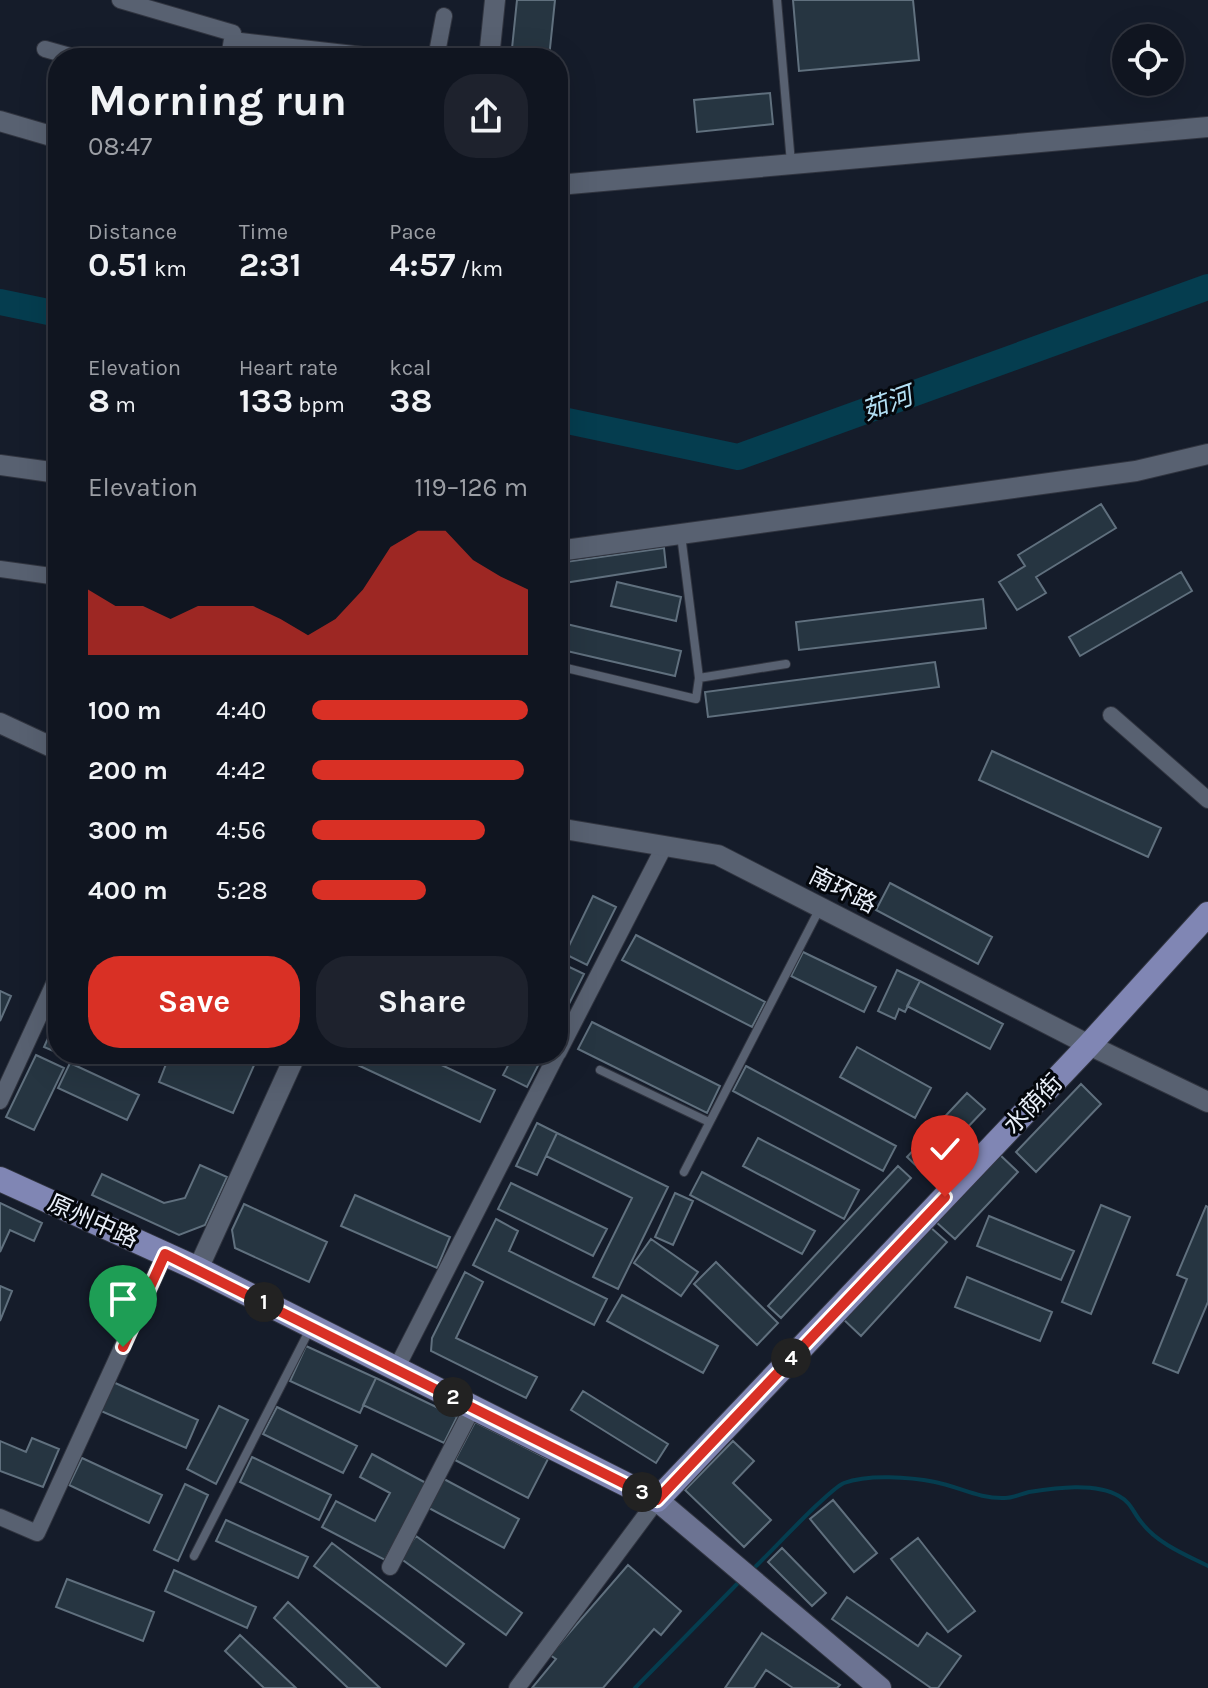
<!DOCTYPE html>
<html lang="en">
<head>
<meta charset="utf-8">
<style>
	:root { --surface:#101520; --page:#1e222d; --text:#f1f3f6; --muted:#9c9fa5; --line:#30343e; --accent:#d93025 }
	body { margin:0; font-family:Karla,"Noto Sans SC",sans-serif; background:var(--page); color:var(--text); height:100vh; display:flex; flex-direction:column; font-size:30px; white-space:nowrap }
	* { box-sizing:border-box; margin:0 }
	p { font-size:26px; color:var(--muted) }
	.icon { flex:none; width:44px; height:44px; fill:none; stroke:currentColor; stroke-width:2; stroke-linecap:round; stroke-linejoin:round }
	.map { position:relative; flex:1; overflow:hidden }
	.details { position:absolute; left:48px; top:48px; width:520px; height:1016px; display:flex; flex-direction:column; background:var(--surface); border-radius:32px; box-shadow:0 8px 32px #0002,0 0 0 2px var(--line) }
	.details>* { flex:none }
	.fabs { position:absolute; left:1112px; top:24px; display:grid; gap:16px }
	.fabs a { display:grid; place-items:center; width:72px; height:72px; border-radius:50%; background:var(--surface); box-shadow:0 8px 32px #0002,0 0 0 2px var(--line); font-size:40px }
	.pin { position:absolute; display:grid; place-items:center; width:68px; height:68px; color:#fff; margin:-82px -34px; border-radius:50% 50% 50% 0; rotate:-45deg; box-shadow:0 0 8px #0007 }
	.pin .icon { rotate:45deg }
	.km { position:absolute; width:40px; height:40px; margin:-20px; border-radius:50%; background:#222; color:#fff; font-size:22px; line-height:40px; text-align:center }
	.round { display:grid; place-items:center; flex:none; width:84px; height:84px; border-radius:32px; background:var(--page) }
	.overview { display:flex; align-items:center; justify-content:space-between; height:136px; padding:0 40px }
	h1 { font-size:44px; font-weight:700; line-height:60px }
	.stats { display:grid; grid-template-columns:repeat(3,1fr); gap:12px; height:136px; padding:8px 40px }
	.stats div { display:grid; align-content:center }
	.stats b { font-size:34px; font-weight:700 }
	.stats small { font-size:22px; font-weight:400 }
	.stats p { font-size:22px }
	.chart { height:224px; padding:16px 40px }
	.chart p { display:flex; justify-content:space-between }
	.chart svg { width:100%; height:144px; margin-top:8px; fill:var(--accent); opacity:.7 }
	.button { display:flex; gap:16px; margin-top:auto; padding:16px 40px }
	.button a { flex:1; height:92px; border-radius:32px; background:var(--accent); color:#fff; font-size:32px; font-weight:700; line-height:92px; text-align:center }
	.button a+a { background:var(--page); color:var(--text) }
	ul { padding:0 40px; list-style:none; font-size:26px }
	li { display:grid; grid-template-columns:128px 96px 1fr; align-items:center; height:60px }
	li i { height:20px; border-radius:10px; background:var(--accent) }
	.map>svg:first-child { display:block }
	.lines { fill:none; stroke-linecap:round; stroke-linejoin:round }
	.stream { stroke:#053d4f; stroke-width:4 }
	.river { stroke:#053d4f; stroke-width:26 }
	.building { fill:#263541; stroke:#60707e; stroke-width:2 }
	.service-casing { stroke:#313540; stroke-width:10 }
	.minor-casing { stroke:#313540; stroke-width:18 }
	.tertiary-casing { stroke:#313540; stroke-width:22 }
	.secondary-casing { stroke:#313540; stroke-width:24 }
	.primary-casing { stroke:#313540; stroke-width:26 }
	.service { stroke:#586171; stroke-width:8 }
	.minor { stroke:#586171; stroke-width:16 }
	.tertiary { stroke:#586171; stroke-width:20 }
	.secondary { stroke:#6c7392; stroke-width:22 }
	.primary { stroke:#8086b4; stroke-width:24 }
	.route-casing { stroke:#fff; stroke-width:16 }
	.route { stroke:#d93025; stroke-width:10 }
	.labels { text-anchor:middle; stroke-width:6; stroke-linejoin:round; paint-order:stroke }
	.street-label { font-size:24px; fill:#e9eff9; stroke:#04070c }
	.water-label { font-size:26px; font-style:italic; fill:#b3dff3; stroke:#04070c }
</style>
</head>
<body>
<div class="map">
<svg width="1208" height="1688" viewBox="0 0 1208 1688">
	<rect width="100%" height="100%" fill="#151c2a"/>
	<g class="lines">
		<path class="stream" d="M756,1566c16,-15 73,-77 88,-83 24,-9 66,-6 91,-1 25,5 44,17 70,16 8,0 16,-4 24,-6 26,-4 66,-10 90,4 13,7 14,17 23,27 15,20 44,32 66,43
			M635,1688l102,-104"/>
		<path class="river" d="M0,302l58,12
			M558,419l180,38 470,-170"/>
	</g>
	<path class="building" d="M517,0h38l-6,58h-38z
		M793,0h120l6,60 -120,11z
		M770,93l3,31 -76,8 -3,-32z
		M1101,504l15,24 -80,49 10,16 -29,17 -18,-28 26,-16 -7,-11z
		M664,548l2,19 -108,17v-21z
		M1181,572l11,19 -112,65 -11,-19z
		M617,582l64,15 -5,24 -65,-15z
		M983,599l3,29 -187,22 -3,-28z
		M558,622l123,29 -6,25 -117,-27z
		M935,662l4,25 -231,30 -3,-25z
		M992,751l169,77 -13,29 -169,-77z
		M890,883l102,54 -14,27 -102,-54z
		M593,896l23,11 -29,58 -22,-11z
		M636,935l129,67 -13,25 -130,-67z
		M803,952l73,35 -12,25 -73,-36z
		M559,962l25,12 -26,52v-61z
		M897,970l23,11 -15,31 -6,-3 -4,10 -17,-8z
		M920,981l83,43 -13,25 -83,-43z
		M0,991l11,5 -11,25z
		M58,1016v37l-14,-6z
		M592,1022l128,64 -13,27 -129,-64z
		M857,1047l74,41 -16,30 -75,-41z
		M170,1054h89l-26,59 -74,-31z
		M334,1054h84l77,36 -15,32z
		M514,1054h30l-17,33 -24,-12z
		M36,1055l28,13 -30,62 -28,-13z
		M70,1063l69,32 -12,25 -69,-32z
		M746,1066l150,80 -13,25 -150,-80z
		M1081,1084l20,20 -65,68 -20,-20z
		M967,1093l18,16 -61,64 -17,-16z
		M537,1123l20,10 -20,42 -21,-9z
		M557,1133l111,54 -50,102 -25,-12 39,-79 -86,-42z
		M758,1138l101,52 -15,29 -101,-53z
		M999,1154l19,18 -63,67 -19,-17z
		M200,1165l27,12 -22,48 -26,10 -87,-40 10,-21 62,29 21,-5z
		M898,1166l13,12 -130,140 -13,-12z
		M702,1172l113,59 -13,23 -112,-59z
		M511,1183l96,46 -14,27 -95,-47z
		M675,1193l18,8 -20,44 -18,-8z
		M355,1195l95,42 -13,31 -96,-42z
		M0,1203l42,20 -8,18 -24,-11 -10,22z
		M244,1204l83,38 -18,40 -74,-34 -3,-18z
		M1101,1205l29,12 -39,97 -29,-12z
		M1206,1206l2,1v95l-30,71 -25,-10 34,-84 -10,-4z
		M989,1216l85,35 -13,29 -84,-34z
		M496,1219l22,12 -9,20 98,48 -13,26 -121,-60z
		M929,1226l18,16 -86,94 -18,-17z
		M651,1239l47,33 -17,24 -47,-33z
		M716,1262l62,61 -21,22 -63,-61z
		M465,1272l18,10 -27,56 81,39 -11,21 -95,-47 1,-13z
		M967,1277l85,35 -12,29 -85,-34z
		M0,1286l12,5 -12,30z
		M622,1295l96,51 -15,27 -96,-52z
		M306,1346l70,32 -16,35 -70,-32z
		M376,1378l81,39 -13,26 -81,-38z
		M113,1382l85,38 -12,28 -85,-37z
		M583,1391l85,53 -12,19 -85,-53z
		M219,1406l29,14 -32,64 -29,-15z
		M277,1407l80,39 -14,27 -80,-39z
		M475,1422l73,37 -20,39 -73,-38z
		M32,1438l27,11 -16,38 -43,-16v-30l26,11z
		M733,1441l21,20 -21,22 38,37 -27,27 -59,-57z
		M372,1454l54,29 -41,77 -63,-33 14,-26 39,20 15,-28 -30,-16z
		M252,1457l79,38 -12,25 -79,-38z
		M82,1458l80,37 -13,28 -80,-38z
		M442,1478l77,41 -15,29 -77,-41z
		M185,1484l23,11 -30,66 -24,-11z
		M833,1500l44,53 -23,19 -44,-53z
		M226,1520l82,37 -10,21 -82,-37z
		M416,1536l106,77 -16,22 -106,-77z
		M918,1538l57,73 -27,21 -57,-73z
		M332,1543l132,101 -18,22 -132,-100z
		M782,1548l44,45 -14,13 -44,-44z
		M628,1565l53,46 -20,24 -7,-6 -51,59h-71l24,-29 -6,-4z
		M174,1570l82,37 -9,21 -82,-37z
		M67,1579l87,33 -11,29 -87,-34z
		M847,1597l71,49 9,-13 34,23 -23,32h-7l-99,-69z
		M288,1602l92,86h-32l-74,-70z
		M762,1633l78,52 -3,3h-44l-27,-18 -12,18h-29z
		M240,1635l56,53h-32l-39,-37z"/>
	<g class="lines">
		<defs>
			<path id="service" d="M777,0l14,163
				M558,666l138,33 3,-21 -18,-143
				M699,678l87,-14
				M600,1070l109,52
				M684,1172l136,-264
				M194,1556l117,-229"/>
			<path id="minor" d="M120,0l113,33 -4,25
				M232,40l157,18
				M45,49l32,9
				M436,58l8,-42
				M0,569l58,8
				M1111,715l97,85
				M558,1053l107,-208
				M0,1101l58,-126
				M396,1369l161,-315
				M0,1517l37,16 128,-279
				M390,1567l83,-160
				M517,1688l140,-188"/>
			<path id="tertiary" d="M489,58l6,-58
				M0,121l58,17
				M558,185l650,-58
				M0,465l58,8
				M558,551l578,-80 72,-17
				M0,723l58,27
				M558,828l160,27 371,190 119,57
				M198,1269l98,-215"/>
			<path id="secondary" d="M657,1500l223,188"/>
			<path id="primary" d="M0,1179l198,90 459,231 432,-455 119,-131"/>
		</defs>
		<use href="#service" class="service-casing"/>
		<use href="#minor" class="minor-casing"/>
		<use href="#tertiary" class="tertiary-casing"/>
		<use href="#secondary" class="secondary-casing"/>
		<use href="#primary" class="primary-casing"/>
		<use href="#service" class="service"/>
		<use href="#minor" class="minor"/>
		<use href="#tertiary" class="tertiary"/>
		<use href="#secondary" class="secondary"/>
		<use href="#primary" class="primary"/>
	</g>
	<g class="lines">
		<defs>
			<path id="route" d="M123,1347l42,-93 492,246 288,-303"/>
		</defs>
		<use href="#route" class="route-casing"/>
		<use href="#route" class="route"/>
	</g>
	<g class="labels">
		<g class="street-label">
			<text transform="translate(843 890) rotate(27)" y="8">南环路</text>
			<text transform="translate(1033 1104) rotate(-46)" y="8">水荫街</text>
			<text transform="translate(93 1221) rotate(24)" y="8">原州中路</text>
		</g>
		<g class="water-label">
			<text transform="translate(887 403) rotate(-20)" y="9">茹河</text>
		</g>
	</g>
</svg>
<div class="fabs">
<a><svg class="icon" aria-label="locate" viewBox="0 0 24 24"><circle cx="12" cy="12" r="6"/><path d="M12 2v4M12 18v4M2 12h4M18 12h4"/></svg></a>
</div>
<div class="pin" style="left:123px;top:1347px;background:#1e9e55"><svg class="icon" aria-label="arrive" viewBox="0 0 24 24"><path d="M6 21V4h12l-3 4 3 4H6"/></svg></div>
<div class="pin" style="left:945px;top:1197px;background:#d93025"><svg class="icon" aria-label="check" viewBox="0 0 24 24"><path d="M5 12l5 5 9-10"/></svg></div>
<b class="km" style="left:264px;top:1302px">1</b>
<b class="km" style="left:453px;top:1397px">2</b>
<b class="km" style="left:642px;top:1492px">3</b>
<b class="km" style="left:791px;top:1358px">4</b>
<section class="details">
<div class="overview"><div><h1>Morning run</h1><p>08:47</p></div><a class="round"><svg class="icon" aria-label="share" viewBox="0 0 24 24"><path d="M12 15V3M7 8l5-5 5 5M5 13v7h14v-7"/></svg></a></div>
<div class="stats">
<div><p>Distance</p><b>0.51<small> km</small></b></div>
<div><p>Time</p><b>2:31</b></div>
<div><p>Pace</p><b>4:57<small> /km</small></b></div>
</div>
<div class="stats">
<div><p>Elevation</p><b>8<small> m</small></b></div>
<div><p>Heart rate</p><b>133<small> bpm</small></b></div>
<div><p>kcal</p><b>38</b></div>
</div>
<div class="chart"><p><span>Elevation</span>119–126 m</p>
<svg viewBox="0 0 160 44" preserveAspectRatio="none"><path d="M0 44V24L10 29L20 29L30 33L40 29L50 29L60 29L70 33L80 38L90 33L100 24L110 11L120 6L130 6L140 15L150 20L160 24V44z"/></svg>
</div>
<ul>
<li><b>100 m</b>4:40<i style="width:100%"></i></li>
<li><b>200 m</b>4:42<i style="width:98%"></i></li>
<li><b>300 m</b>4:56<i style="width:80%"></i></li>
<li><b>400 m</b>5:28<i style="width:53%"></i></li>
</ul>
<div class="button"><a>Save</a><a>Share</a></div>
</section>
</div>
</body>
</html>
